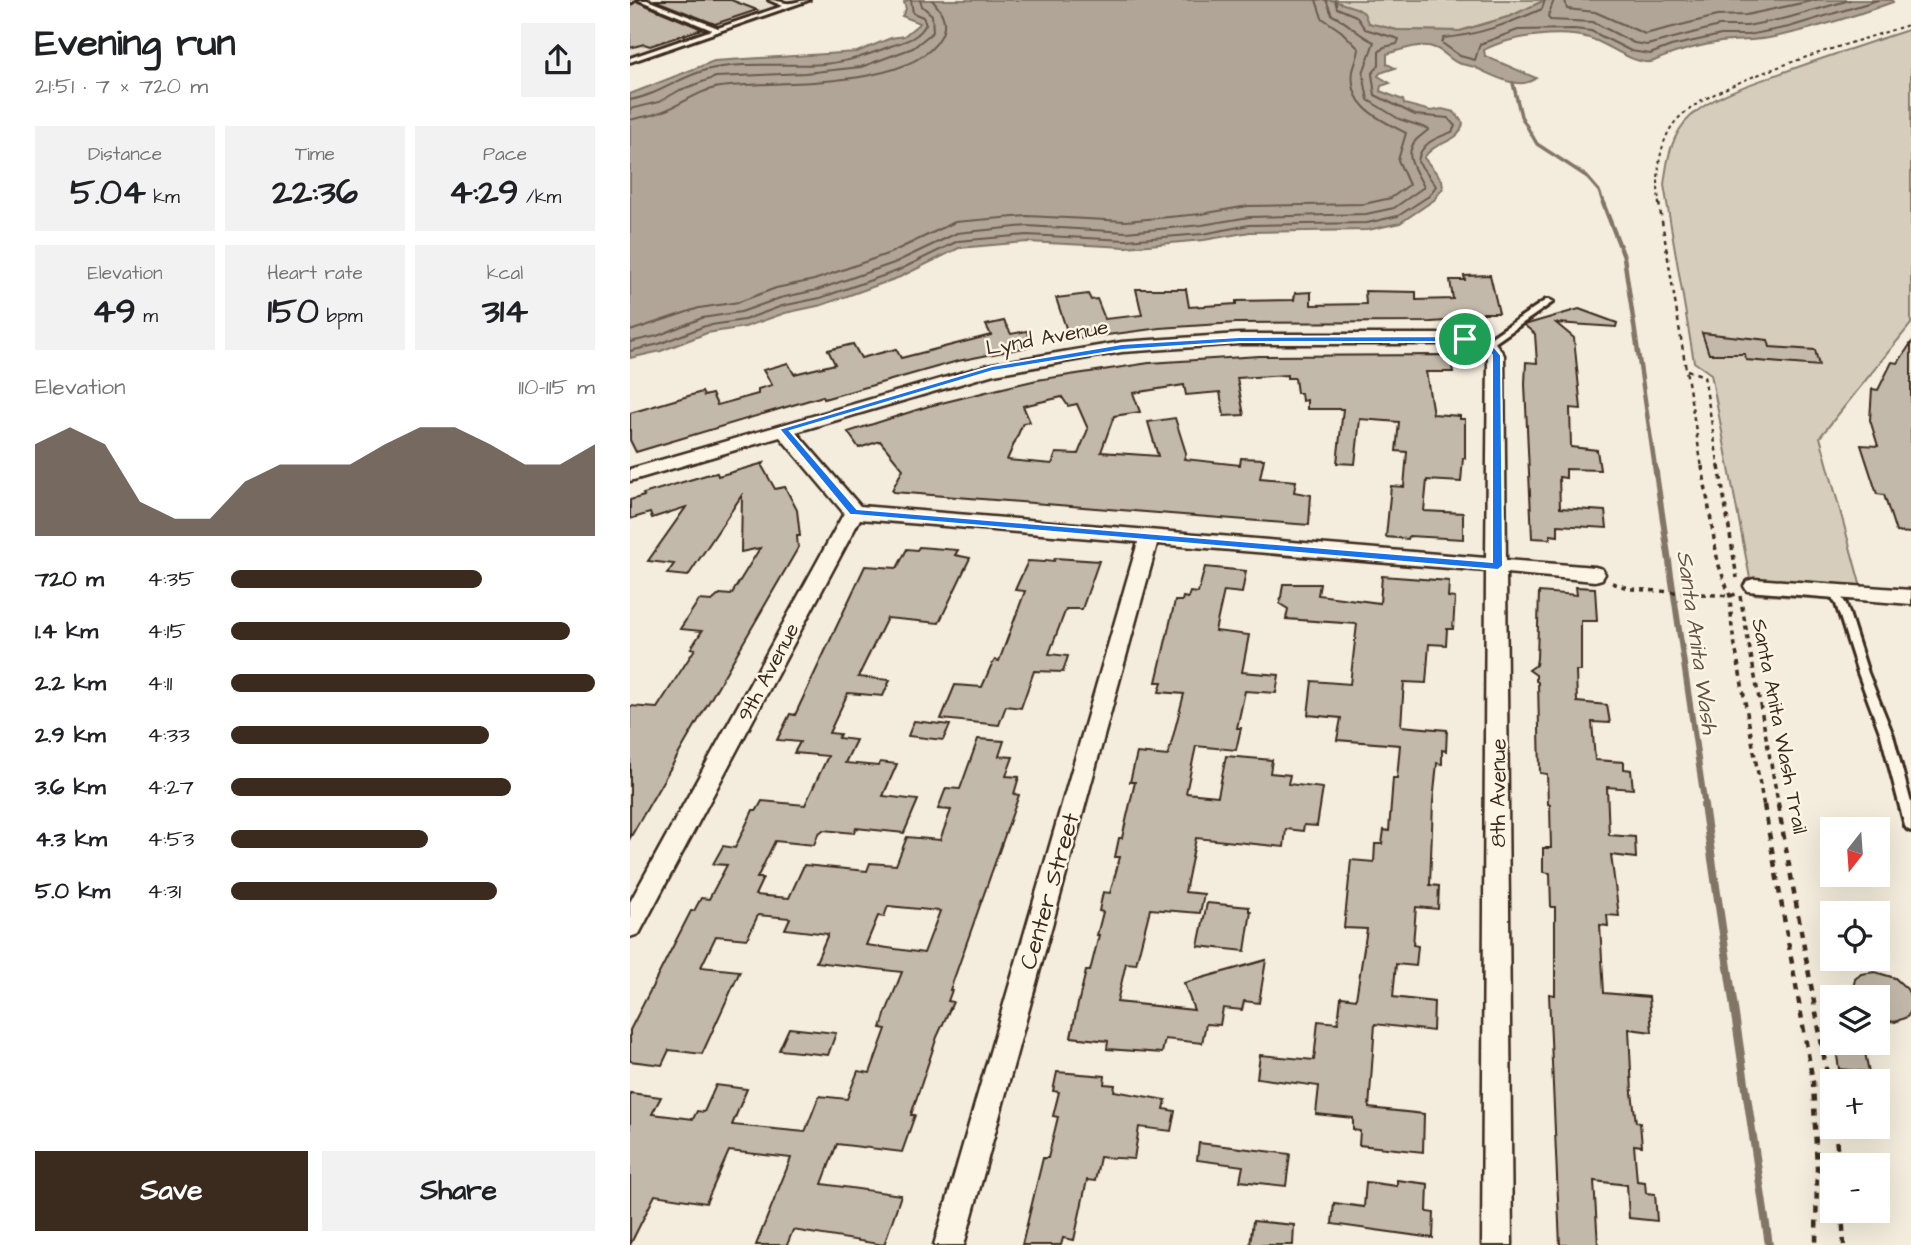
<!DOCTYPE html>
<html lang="en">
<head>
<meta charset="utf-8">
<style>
	:root { --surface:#fff; --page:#f2f2f2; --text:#202124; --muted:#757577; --accent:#3b2a1e }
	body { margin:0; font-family:"Architects Daughter",sans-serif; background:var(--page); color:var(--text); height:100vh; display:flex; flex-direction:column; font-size:26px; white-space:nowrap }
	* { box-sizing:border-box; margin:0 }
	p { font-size:23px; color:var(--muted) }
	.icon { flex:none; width:38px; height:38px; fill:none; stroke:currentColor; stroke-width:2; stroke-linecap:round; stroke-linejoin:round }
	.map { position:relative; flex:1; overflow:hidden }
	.sheet { display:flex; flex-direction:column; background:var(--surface); width:630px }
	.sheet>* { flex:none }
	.needle { width:46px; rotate:197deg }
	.controls { position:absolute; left:1190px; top:817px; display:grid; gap:14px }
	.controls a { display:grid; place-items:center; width:70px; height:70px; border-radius:0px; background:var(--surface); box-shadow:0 7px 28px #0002; font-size:35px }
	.pin { position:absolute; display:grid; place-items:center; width:60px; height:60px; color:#fff; margin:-30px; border:4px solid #fff; border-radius:50%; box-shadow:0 2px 7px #0007 }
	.round { display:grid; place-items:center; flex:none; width:74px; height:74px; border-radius:0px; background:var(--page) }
	.overview { display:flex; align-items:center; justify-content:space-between; height:119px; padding:0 35px }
	h1 { font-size:38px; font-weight:800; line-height:52px }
	.metrics { display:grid; grid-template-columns:repeat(3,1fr); gap:10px; height:119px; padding:7px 35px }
	.metrics div { display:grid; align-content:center; border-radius:0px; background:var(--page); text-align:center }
	.metrics b { font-size:35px; font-weight:800 }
	.metrics small { font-size:19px; font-weight:400 }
	.metrics p { font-size:19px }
	.chart { height:196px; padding:14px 35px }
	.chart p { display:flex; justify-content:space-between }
	.chart svg { width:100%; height:126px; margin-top:7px; fill:var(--accent); opacity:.7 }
	.button { display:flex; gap:14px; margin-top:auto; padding:14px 35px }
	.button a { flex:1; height:80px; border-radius:0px; background:var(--accent); color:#fff; font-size:28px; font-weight:800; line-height:80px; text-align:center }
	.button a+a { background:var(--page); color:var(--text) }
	ul { padding:0 35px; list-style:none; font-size:23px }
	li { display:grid; grid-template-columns:112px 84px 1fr; align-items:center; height:52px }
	li i { height:18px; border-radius:9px; background:var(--accent) }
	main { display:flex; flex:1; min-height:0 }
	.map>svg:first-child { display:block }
	.built { fill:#e5ddce }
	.green { fill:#d6cdbd; stroke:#887c6e; stroke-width:2 }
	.water { fill:#b0a596; stroke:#817466; stroke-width:2 }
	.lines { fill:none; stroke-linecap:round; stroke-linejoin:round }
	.shore { stroke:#6a5b4e; stroke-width:2 }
	.stream-far3 { stroke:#817466; stroke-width:3.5 }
	.stream-far2 { stroke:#817466; stroke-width:4.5 }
	.stream-far1 { stroke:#817466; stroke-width:6 }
	.stream { stroke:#817466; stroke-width:8 }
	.building { fill:#c3b9aa; stroke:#3b2a1e; stroke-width:2; fill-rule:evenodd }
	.lane-casing { stroke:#3b2a1e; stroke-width:6 }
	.street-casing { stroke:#3b2a1e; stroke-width:5 }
	.path-far3 { stroke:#3b2a1e; stroke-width:2; stroke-dasharray:3.5 3.5; stroke-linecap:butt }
	.path-far2 { stroke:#3b2a1e; stroke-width:2.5; stroke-dasharray:4.5 4.5; stroke-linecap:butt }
	.path-far1 { stroke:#3b2a1e; stroke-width:3.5; stroke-dasharray:5 5; stroke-linecap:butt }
	.path { stroke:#3b2a1e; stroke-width:4.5; stroke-dasharray:7 7; stroke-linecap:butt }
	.lane { fill:#fcf5e5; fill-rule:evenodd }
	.street { fill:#fcf5e5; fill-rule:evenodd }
	.route { fill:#1a73e8; stroke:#fff; stroke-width:2; fill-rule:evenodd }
	.labels { text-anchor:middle; stroke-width:5; stroke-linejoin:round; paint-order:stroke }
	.street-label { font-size:21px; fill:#3b2a1e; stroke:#fcf5e5 }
	.water-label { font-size:23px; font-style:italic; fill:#645548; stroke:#fcf5e5 }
	.near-street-label { font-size:24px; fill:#3b2a1e; stroke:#fcf5e5 }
</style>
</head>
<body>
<main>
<section class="sheet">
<div class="overview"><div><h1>Evening run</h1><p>21:51 · 7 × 720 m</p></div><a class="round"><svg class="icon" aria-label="share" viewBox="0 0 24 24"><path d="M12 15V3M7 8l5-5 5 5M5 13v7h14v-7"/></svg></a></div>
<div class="metrics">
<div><p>Distance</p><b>5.04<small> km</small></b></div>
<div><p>Time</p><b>22:36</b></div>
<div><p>Pace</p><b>4:29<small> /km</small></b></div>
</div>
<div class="metrics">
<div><p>Elevation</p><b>49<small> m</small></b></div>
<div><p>Heart rate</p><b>150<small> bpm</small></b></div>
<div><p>kcal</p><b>314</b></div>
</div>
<div class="chart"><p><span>Elevation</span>110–115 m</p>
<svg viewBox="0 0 160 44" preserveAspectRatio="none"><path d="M0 44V12L10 6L20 12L30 32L40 38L50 38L60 25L70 19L80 19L90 19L100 12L110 6L120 6L130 12L140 19L150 19L160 12V44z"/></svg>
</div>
<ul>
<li><b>720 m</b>4:35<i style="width:69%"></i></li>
<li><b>1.4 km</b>4:15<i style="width:93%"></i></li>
<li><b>2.2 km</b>4:11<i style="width:100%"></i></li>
<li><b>2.9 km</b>4:33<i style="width:71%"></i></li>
<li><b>3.6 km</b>4:27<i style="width:77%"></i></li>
<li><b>4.3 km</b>4:53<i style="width:54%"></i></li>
<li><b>5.0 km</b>4:31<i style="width:73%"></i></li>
</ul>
<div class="button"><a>Save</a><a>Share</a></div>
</section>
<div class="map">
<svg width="1281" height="1245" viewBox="0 0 1281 1245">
	<rect width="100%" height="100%" fill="#f4eddd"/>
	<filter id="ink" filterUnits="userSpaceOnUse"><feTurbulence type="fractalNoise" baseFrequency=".0143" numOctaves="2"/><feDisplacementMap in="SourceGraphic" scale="14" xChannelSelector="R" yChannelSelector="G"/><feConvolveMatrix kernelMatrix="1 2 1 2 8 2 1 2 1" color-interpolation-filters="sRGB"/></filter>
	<g filter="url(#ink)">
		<path class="built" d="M0,0h171l-171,58z"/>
		<path class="green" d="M701,0h214l-34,16 -51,15 -63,-1 -29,-7z
			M1281,29v295l-91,113 45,165 -112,-8 -42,-220 -17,-12 -30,-177c3,-25 7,-51 27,-69 22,-20 54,-30 82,-40 46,-17 92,-32 138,-47z"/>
		<path class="water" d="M278,0h423l25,8 8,5 4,10 29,7 63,1 51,-15 34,-16h347l1,2c-39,14 -78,27 -119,35 -18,4 -36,3 -53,5 -23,4 -47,10 -67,19 -17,7 -48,-19 -65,-23 -28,-8 -80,-2 -105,12l1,6 51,22c-17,14 -45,-4 -62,-11 -5,-2 -11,-2 -16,-4 -8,-3 -14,-12 -23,-15 -13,-6 -35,2 -48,6v10l8,4 -15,5 -2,3 12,7 -9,3 -1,5 23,9 1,4 27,7 11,-2 12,3 9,11c-3,22 -29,17 -39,35l18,22 1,8 -9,12 -34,23 -32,7 -118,2 -46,8 -78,7 -99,-5 -68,6 -59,29 -78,28 -37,8 -40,14 -38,6 -46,18 -31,7v-264l84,-33 143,-9 34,-14 13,-2 16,-13 -18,-7 4,-7 -2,-7z"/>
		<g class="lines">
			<path class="shore" d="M915,0l-3,9c-32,14 -63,26 -98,29l-2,5 18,13 15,4 5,-16 38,-14 56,-1 17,2 40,20 19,3 21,-8 50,-11h27l41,-8 89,-27
				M924,0l-6,16 2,4 43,2 41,21 13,2 72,-19h28l40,-8 63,-18
				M935,0l2,9 28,3 50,22 72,-18 29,-1 70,-15
				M0,100c29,-5 52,-25 80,-31 37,-8 76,-2 113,-5 25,-2 45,-9 68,-18 14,-5 27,-7 35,-22l-3,-7 -10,-4 -2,-13
				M0,109l29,-7 21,-12 36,-13 89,-4 56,-6 52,-19 20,-16 -1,-17 -10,-9 -2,-6
				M0,120c10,-3 22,-4 31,-8 20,-7 38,-22 59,-25 54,-7 189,4 220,-49 9,-15 2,-27 -8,-38
				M0,331l69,-23 40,-6 37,-14 38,-8 76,-27 65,-31 72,-6 99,5 75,-7 47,-8 116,-2 27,-6 18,-13 -11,-25 8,-27c-27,-14 -58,-26 -53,-62 2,-8 5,-14 6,-22l-18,-18 -19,-13 -6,-18
				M0,342l27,-6 45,-18 39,-6 39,-14 37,-8 77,-27 63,-30 70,-7 99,6 76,-7 47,-8 117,-3 28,-6 30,-21c-7,-15 -22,-31 -8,-47 4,-4 9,-7 13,-11l-30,-10 -31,-19 -5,-27 11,-31c-17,-7 -25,-20 -42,-27l-6,-15
				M0,351l29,-7 46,-18 39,-6 38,-14 38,-8 77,-27 61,-30 69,-6 99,5 77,-6 46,-9 118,-2 31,-7 31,-20 7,-10 -18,-24c2,-19 18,-24 34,-30l3,-6 -7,-8 -33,-3 -40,-20 -3,-21 7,-9v-13l5,-5 13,-3 2,-5 -34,-10 -9,-13 -19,-8 -2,-8"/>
			<path class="stream-far3" d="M883,83l8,33 16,28 49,32 13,15 5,14"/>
			<path class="stream-far2" d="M973,203l21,54 31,211"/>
			<path class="stream-far1" d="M1025,466l50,341"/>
			<path class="stream" d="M1074,805l65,440"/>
		</g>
		<path class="building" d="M24,0h77l26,10 -42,14z
			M7,1l1,1 64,27 -52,17 -6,-2 -14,4v-42z
			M860,275l9,38h-16v3h-12l-8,4 -32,2 -195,1 -76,5 -90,12 -14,-42 32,-4 3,6 6,-1 8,20 37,-4 -6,-26h50l3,18 47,-3v-3l58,-1 1,-7 16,-1v13l55,-1 -1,-13 51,1v8l37,-1 -3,-19h15l-1,-4z
			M949,309l38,14 -1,4 -60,-4 18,15 7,71 -11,-1 1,39 26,3 3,20 -34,-1v9l-7,-1 1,31 45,3 2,17 -49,-3v11l-8,-1v4l-18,-1 -7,-154 1,-22 11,1 -2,-29 -11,-9z
			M374,321l7,13 16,-3 6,15 -75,15 -134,38 -1,-3 -187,56 -6,-12v-27l72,-21 2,4 8,-2 5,11 41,-11v-5l14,-4 -9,-15 25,-7 6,11 41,-10 -7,-14 25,-6 8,14 35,-9 5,9 90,-23 -5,-10z
			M1072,333l66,7 2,7 45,3 4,16 -73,-6 -1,-6h-36z
			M1281,343v190l-15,-1 -12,-37 -7,-1 -16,-49 17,1 -8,-26 2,-31 6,1 14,-28 6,1z
			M811,355l9,2 3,15h-27l7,42 27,2v3h5v39h-2l-2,24 -34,-2 -3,31 39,2v26l-54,-3 -1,3 -22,-2 5,-51 13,1 3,-35 -11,-1 3,-29 -39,-3 -5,45 -18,-1 6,-54h-36v-9l-5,1 -1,-8h-4l-2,-15h-8v-3l-50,3 7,37 -20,1 -4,-24 -34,3 -2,-10 -51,8 7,19 -26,4 -13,36 57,4 -10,-34 27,-4 11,35 -2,6 56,6 1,-7 23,1 -4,19 36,3 -2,11 17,3 -2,30 -415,-33 -2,-2 11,-21 -23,-28 -21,7 -11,-16 81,-26 57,-14 51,-12 112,-17 110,-7zM432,397l6,9 9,-2 11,25 -10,25 -22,-1 -4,11 -45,-4 16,-37 7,-1 -7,-16z
			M134,463l-2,3 13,23 10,-2 12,23 3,26h-3l1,12 -168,290v-132l27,2 38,-59 -4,-1 11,-17 -22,-2 19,-29 13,1 8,-7 11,1 29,-47 -19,4 1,-57 -54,81 -21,-2 7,-10 -26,-3 38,-54 -34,11 -2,-5 -20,6v-19l14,-4 -1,-2 63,-19 11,-2 1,3z
			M289,547l39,3 -3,5 15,3 -31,65 -52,-5 -29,59 32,3 -7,16 -35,-3 -19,40 11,1 -2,4 18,2 -11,23 33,3 2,-4 17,2 -14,32 35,4 -14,33 -48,-5 -2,5 -31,-3 -5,4 -4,11 -39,-4 -18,37h6l-8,17 34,3 15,-33 63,6 3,-8 26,2 11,-28 33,3 11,-30 -13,-1 8,-21 14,1 18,-50 26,2 -5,15 14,1 -7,19 13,1 -5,17 5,1 -69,195h2l-4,11 5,1 -16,35 -26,78h4l-13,37 -65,-8 -15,40 79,11 -17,50 -91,-15 -6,15h-31l35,-87 -62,-7 -23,52 -51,-8 -25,50v-152l31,4 -9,17 41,5 4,-8 7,1 12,-27 31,4 -15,36 73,7 14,-36 28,3 11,-28 12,2 16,-44 -5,-1 4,-13 17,-43 -86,-10 12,-28 -43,-5 5,-11 -32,-3 -11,24 -31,-3 -15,31 39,4 -38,83 -33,-4 -7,15 -32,-4v-31l61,-119h3l7,-13 8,1 18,-34 -14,-1 10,-18 12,2 18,-38h4l5,-9 43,4 23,-49 -34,-3 6,-11 -23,-2 13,-26 5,1 70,-149 32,2 10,-19 10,1zM258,906l52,5 -16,42 -58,-8 12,-29 6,1z
			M425,558l44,3 -17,48h-16l-17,45 19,2 -5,16 -29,-1 -13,37 -15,-2 -7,19 -58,-6 14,-34 27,2 9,-21 4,-6 4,1 26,-70 -10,-1 13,-29 17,1 1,-2 8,1z
			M575,567l41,4 -4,22 -18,-2 -9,40 34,4 -7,37 37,3 -3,18 -31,-2 -8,37h4l-5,22 -40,-4 -10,47 32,3 8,-40 46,4 -2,13 20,2 -2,9 35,4 -6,38 -13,-1 -1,6 -17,-2 -2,18 -88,-9 -11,54 19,2 -4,19 -50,-4 -14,55 -10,-1 -9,39 77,8 -10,-27 82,-23 -7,43 -15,-2 -2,9 -19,-2 -3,17 -14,-1 -4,19 -37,-4 -3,14 -55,-4 1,-8 -37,-4 5,-25 10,-41h4l9,-36h-2l6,-23 -4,-1 4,-19 7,1 10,-36h-5l4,-19h3l13,-56h-5l7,-29 31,3 16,-62 -25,-2 3,-10h-6l19,-81h7l1,-4 5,1 2,-6 8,1z
			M752,576l67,5 -1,16 7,1 -2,31h-6l-1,16 -17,-1 -3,39 -22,-1 -3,44 46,4 -1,21 -4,-1v14l-5,-1 -4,39 -3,83 9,1 -1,23 -22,-2 -3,38 5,1 -2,20 -20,-2 -3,33 41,5 -1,29 -58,-7 -6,84 55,6 -1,38 -64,-7 1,-14 -7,-1v-12l-37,-4 3,-28 -62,-8 3,-23 54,5 4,-39 20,2 3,-26 15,2 11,-70 -23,-1 7,-68 23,2 1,-18h7l2,-14 5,1 4,-53h4l3,-33 -63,-5 4,-22 -33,-3 4,-34 38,3 7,-60 -71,-5 2,-10 -8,-5 3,-20h37l-2,11 62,8z
			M946,587l19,1 2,33h-16v50h-5l1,31 30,3 3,18 -18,-1 3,38 29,2v7l7,1 2,19 -26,-2 2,48 26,2 1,21 -25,-3 8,61 -12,-1 1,11 -8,-1 4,68 45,4 3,35 -23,-3 3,64 4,29 4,1 2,23 -8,-1 3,36 8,1 1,11 9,1 2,27 -28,-3 -2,-33 -33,-4 4,64h-38l-11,-251 6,1v-88h-4l-1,-34 -7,-1v-24h8l-1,-43 -2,-1 -1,-30 -7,-1 -2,-91 -2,-1v-6l-7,-5 7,-5 1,-7 2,-66 38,3z
			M284,721l36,4 -7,15 -35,-4z
			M577,903l42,4v4h2l-6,40 -47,-5z
			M1245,972l20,6 12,11 4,8v14l-4,6 -12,5 -17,-3v-21h-27l4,-19 6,-5z
			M159,1028l47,5 -8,22 -49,-5z
			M1205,1043h28l6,29 -30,-3z
			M427,1072l48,4 -1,8 11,1 -1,6 52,9 -2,9 11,2 -4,20 -32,-4 -5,32 -34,-2 -5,24 -8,-1 -13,60 -11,-2 -2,7h-39l21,-87h5l10,-41 -5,-1 6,-24 -6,-1z
			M569,1143l91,11 -4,32 -46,-5 3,-15 -46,-6z
			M767,1180l31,4 -1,28 7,1 -1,25 -101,-14 2,-21 30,4 2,-25 31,4z
			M623,1221l41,4 -1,20h-43z"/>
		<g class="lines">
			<defs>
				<path id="lane" d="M0,0h5l-5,3z
					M9,0h8l71,28 65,-22 -14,-6c7,0 11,2 17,3 7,1 15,-3 23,-3l-179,62v-4l82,-28z
					M916,300h3l4,2 -63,44h-6v-4z
					M1202,588l4,1 10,15 22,69 25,62 18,68v28l-4,-2 -2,-3 -24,-91 -23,-62 -22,-69 -9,-13z"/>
				<path id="street" d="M609,334h226l28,6 11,15 2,205 89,7 7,2 3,5 -3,5 -7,2 -89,-8 6,672h-30l4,-674 -329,-27 -193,701h-30l204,-703 -278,-23 -221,415 -9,3v-35l214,-389 -64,-76 -150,44v-12l362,-105 130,-22zM609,344h226l16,4 7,8 -2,202 -626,-52 -64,-74 198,-58 128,-22z
					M1124,579l157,11v14l-164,-13 -3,-5 3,-5z"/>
			</defs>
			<use href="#lane" class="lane-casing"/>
			<use href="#street" class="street-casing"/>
			<path class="path-far3" d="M1029,205c-2,-26 -2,-56 13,-79 28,-43 186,-84 239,-102"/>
			<path class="path-far2" d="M1029,203l43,265
				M1057,370l17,6 15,92"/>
			<path class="path-far1" d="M1072,466l16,97 12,33 2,33 32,178
				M1089,466l18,112
				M982,583l19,6 99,7 9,-3
				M1110,596l39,211"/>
			<path class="path" d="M1134,805l49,277 4,86 -1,77
				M1148,805l54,295
				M1205,1127l4,39
				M1212,1211l2,34"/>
			<use href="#lane" class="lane"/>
			<use href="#street" class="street"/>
		</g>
	</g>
	<path class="route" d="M835,336l25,6 11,13 2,211 -5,4 -644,-55h-4l-71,-86 213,-63 130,-22 117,-7zM609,342h226l19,4 8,9v207l-635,-53 -67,-78 203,-60 129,-21z"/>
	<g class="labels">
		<g class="street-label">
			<text transform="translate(417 337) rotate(-10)" y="7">Lynd Avenue</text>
			<text transform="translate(138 672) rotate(-62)" y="7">9th Avenue</text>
			<text transform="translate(1150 726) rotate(79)" y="7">Santa Anita Wash Trail</text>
			<text transform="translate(868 793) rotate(-90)" y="7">8th Avenue</text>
		</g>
		<g class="water-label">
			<text transform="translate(1068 642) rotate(82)" y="8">Santa Anita Wash</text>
		</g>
		<g class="near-street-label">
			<text transform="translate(419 891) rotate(-74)" y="8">Center Street</text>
		</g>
	</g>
</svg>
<div class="controls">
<a><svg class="needle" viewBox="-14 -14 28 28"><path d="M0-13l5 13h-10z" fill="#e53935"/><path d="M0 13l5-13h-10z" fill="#757577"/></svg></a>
<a><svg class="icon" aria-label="locate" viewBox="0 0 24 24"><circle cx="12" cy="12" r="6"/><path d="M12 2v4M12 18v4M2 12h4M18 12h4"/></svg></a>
<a><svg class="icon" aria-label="layers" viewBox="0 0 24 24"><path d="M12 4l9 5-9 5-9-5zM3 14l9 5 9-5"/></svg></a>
<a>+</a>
<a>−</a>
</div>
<div class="pin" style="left:835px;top:339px;background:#1e9e55"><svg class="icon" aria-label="arrive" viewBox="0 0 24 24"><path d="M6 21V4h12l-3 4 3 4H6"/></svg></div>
</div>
</main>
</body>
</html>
